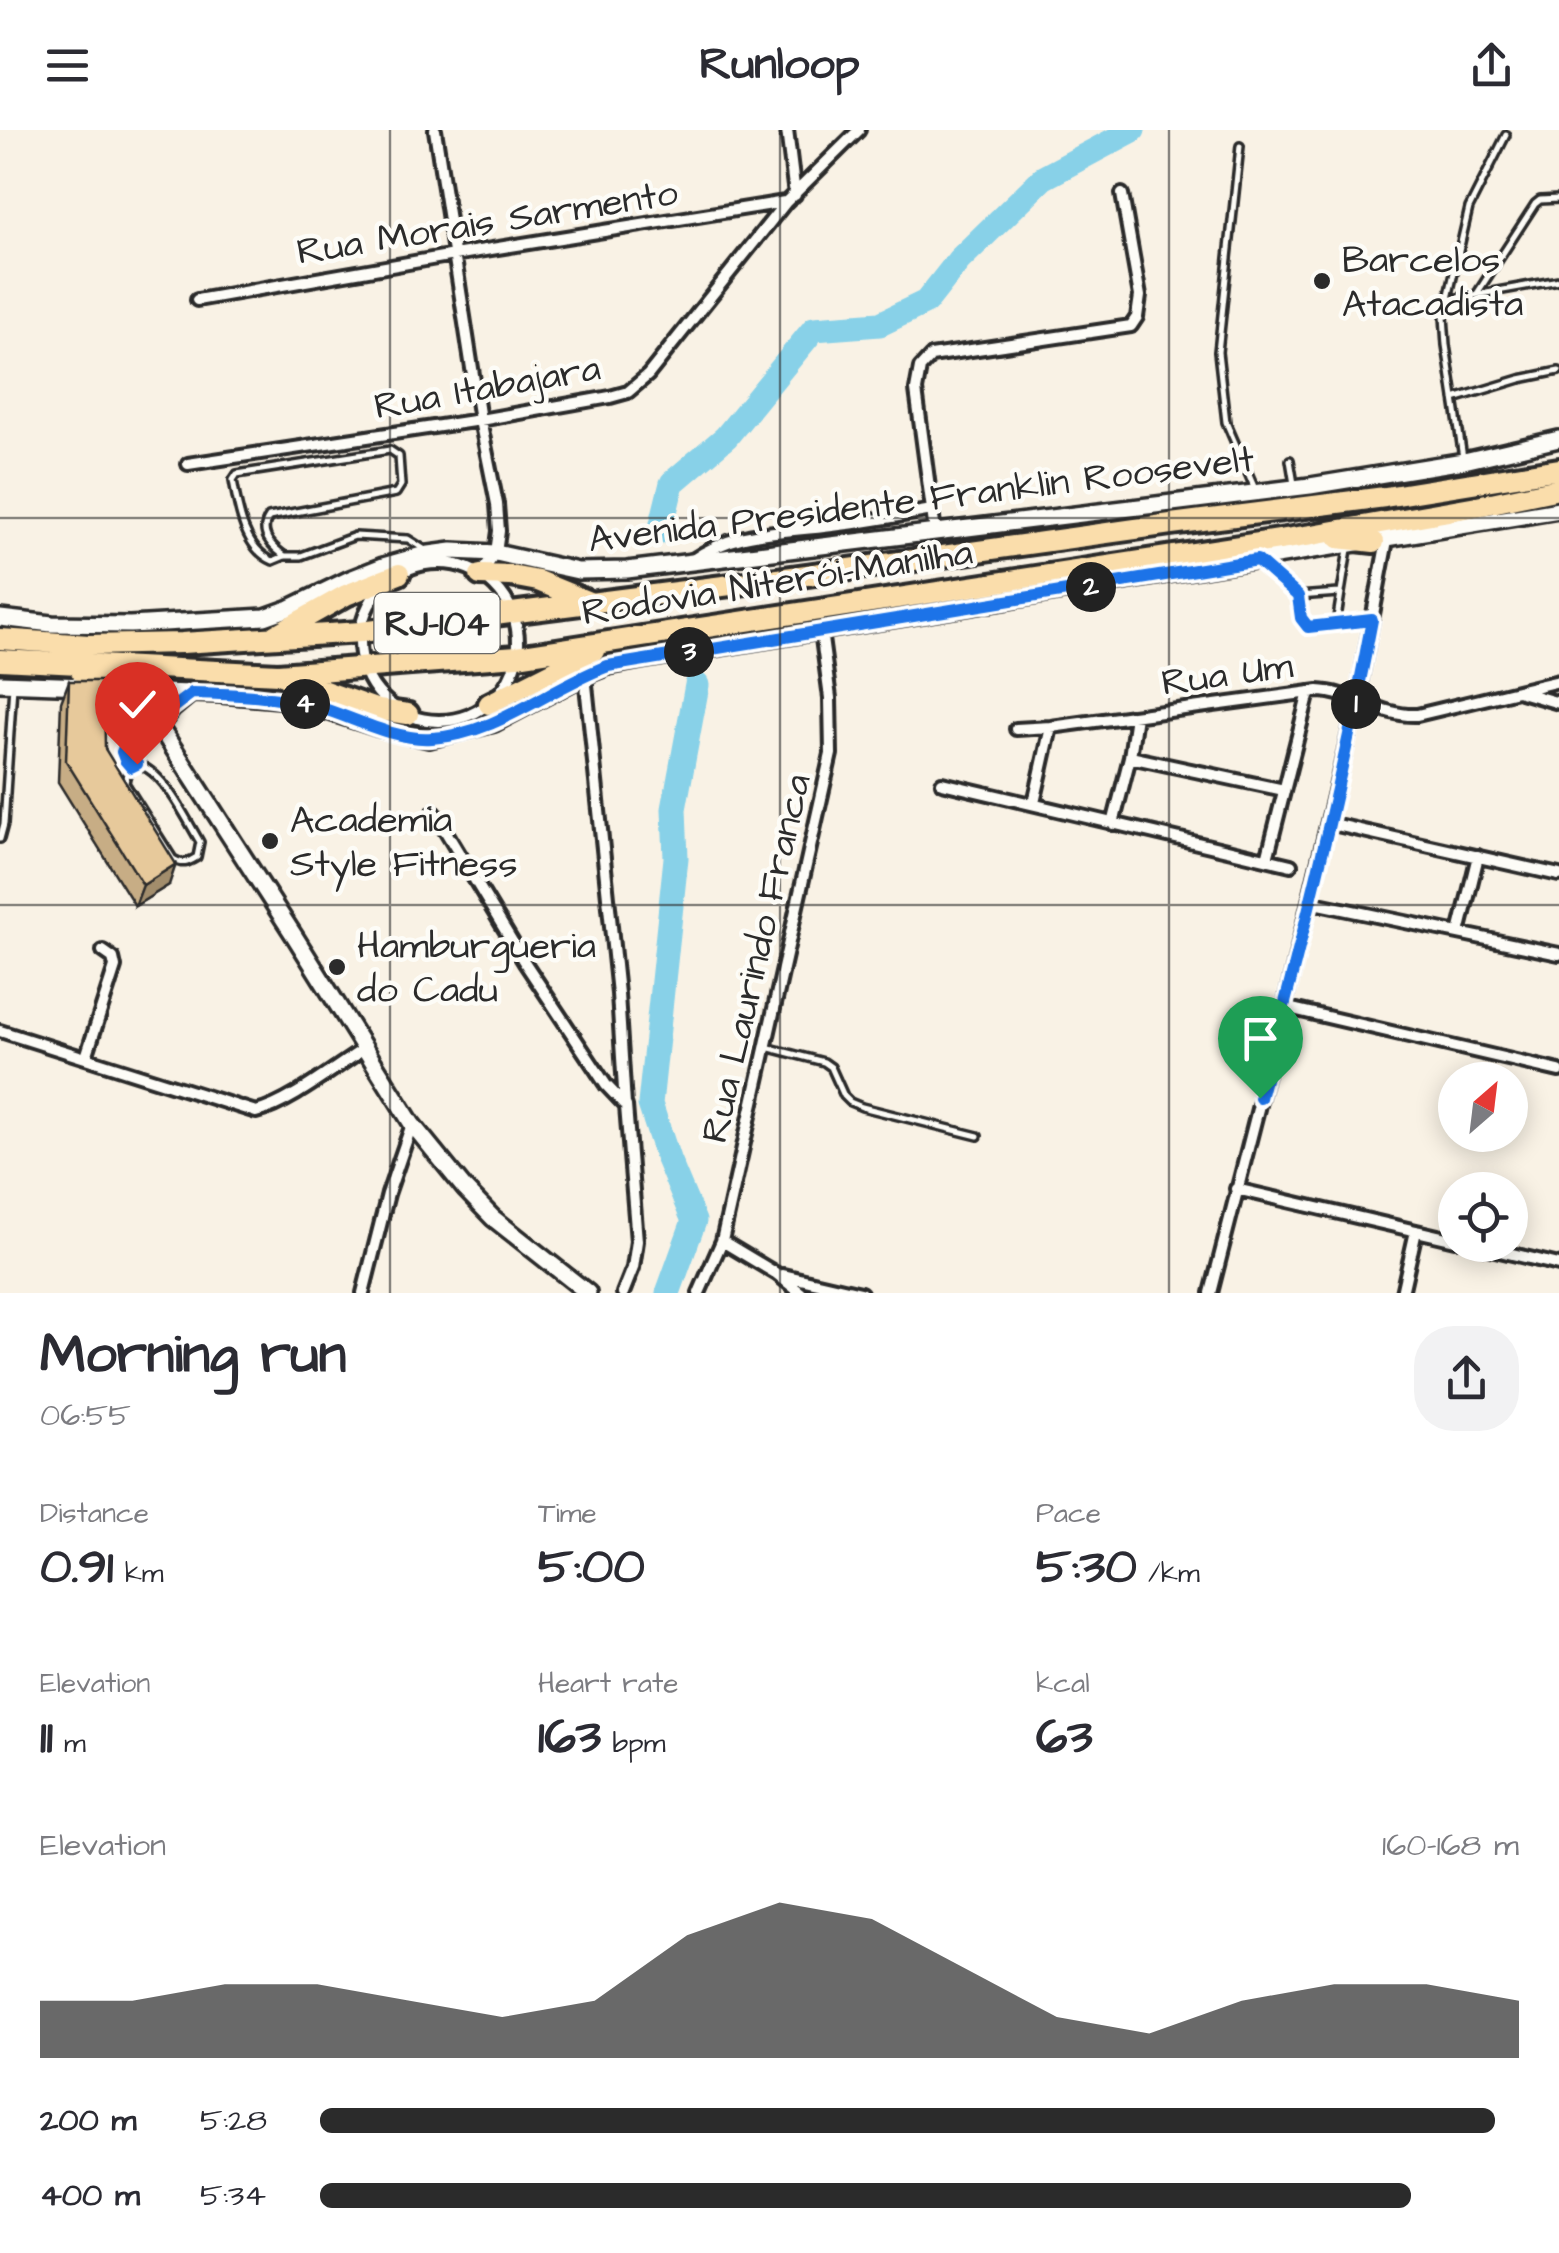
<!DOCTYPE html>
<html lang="en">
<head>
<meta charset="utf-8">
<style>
	:root { --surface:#fff; --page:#f2f2f3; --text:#2b2b33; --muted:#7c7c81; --accent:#2b2b2b }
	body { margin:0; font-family:"Architects Daughter",sans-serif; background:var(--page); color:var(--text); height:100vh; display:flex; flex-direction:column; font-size:38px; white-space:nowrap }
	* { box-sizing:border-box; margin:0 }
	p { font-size:32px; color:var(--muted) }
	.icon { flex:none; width:55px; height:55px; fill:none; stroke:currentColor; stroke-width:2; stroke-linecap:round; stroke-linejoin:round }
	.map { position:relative; height:1163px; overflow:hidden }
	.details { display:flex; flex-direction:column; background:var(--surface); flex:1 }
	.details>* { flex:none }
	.needle { width:65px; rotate:28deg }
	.tools { position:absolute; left:1438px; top:932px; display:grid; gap:20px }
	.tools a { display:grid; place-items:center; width:90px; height:90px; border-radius:50%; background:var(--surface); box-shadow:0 5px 25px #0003; font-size:50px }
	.pin { position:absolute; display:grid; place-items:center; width:85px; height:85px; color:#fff; margin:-102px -42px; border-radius:50% 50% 50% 0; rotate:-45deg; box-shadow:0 0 10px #0007 }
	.pin .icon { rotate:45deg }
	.km { position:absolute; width:50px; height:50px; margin:-25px; border-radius:50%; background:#222; color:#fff; font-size:28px; line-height:50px; text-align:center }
	.round { display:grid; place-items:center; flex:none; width:105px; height:105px; border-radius:40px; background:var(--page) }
	.summary { display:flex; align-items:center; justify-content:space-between; height:170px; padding:0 40px }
	h1 { font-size:55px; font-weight:700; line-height:75px }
	.figures { display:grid; grid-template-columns:repeat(3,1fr); gap:15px; height:170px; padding:10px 40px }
	.figures div { display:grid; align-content:center }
	.figures b { font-size:50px; font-weight:700 }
	.figures small { font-size:28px; font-weight:400 }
	.figures p { font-size:28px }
	.chart { height:280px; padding:20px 40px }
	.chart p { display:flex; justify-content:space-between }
	.chart svg { width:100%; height:180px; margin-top:10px; fill:var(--accent); opacity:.7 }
	ul { padding:0 40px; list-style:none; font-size:32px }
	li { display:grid; grid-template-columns:160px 120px 1fr; align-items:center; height:75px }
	li i { height:25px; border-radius:12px; background:var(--accent) }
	header { display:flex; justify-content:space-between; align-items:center; height:130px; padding:0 40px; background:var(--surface); font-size:45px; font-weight:700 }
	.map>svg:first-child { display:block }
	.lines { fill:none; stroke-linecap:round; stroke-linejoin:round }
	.river { stroke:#88d1e8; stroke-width:25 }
	.lane-casing { stroke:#2b2b2b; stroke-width:12 }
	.street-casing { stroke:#2b2b2b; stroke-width:18 }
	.secondary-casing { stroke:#2b2b2b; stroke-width:22 }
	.highway-casing { stroke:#2b2b2b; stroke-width:28 }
	.lane { stroke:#fdfcf7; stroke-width:5 }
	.street { stroke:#fdfcf7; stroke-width:10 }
	.secondary { stroke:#fdfcf7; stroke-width:15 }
	.highway { stroke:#faddab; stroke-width:20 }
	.wall { fill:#c7ad85; stroke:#2b2b2b; stroke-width:2.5 }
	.shaded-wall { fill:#a28d6c; stroke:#2b2b2b; stroke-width:2.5 }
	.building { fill:#e7c99b; stroke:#2b2b2b; stroke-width:2.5 }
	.route-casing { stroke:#fff; stroke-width:20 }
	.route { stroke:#1a73e8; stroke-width:12 }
	.grid { fill:none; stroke:#2b2b2b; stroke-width:2.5; stroke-opacity:0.55 }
	.poi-dot { fill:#2b2b2b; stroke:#fdfcf7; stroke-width:4 }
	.labels { text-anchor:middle; stroke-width:9; stroke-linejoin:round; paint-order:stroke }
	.shield { fill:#fdfcf7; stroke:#6a6a68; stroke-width:2.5 }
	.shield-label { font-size:35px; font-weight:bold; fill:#2b2b2b }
	.street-label { font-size:38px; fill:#2b2b2b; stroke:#fdfcf7 }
	.poi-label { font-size:38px; fill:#2b2b2b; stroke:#fdfcf7; text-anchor:start }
</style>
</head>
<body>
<header><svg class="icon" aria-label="menu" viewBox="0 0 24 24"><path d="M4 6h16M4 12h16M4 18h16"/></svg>Runloop<svg class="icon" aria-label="share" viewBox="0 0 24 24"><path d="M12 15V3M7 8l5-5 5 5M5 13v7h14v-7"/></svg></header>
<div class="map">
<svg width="1559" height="1163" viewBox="0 0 1559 1163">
	<rect width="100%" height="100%" fill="#f9f2e5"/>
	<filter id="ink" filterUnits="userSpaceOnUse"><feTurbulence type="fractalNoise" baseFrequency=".01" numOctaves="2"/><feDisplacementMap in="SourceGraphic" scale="20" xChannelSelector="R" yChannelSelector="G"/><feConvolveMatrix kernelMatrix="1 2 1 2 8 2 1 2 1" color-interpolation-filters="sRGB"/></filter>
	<g filter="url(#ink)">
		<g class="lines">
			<path class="river" d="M660,402l12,-49 54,-46 88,-108 66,-5 46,-22 33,-42 84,-82 90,-48
				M668,1163l26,-72 -26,-62 -18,-55 26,-246 -2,-49 23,-124"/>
			<defs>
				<path id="lane" d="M1240,16l-22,206 8,70 29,67
					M1476,165l59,-91 5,-4 19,-1
					M1447,170l112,-20
					M1454,269l66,-20 39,-8
					M1463,328l-17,-113 -2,-29 25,-108 37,-73
					M1290,330l4,24
					M285,426c-13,-9 -27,-23 -16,-39l127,-24 5,-8 -2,-29 -9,-6 -153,24 -4,6c5,28 11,69 40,81l12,-5h16l54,-20 53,3 19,12
					M1259,433l39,33c2,11 1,24 10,31l28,-3 12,-75
					M1298,466l41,-3
					M1336,494l36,-4
					M137,634c27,7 49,55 63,78l-3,15c-10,6 -14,8 -24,2l-48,-76c1,-9 4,-15 12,-19z
					M131,637l-9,-14c5,-16 18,-21 34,-26
					M0,709l4,-15 9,-138
					M766,917l58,15 7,5 13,29 6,6 12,5 116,29"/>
				<path id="street" d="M435,0l45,290 17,84 2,27 -3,22 -16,21
					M787,0l8,65
					M197,170l257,-45 331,-53
					M188,334l292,-44 130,-23 18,-5 20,-17 138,-173 73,-72
					M935,402l-19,-142 4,-22 11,-12 200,-30 6,-9 3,-21 -18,-102
					M691,431c46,-32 87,-28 141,-35 33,-4 67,-10 100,-16
					M360 512a79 79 0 1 1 158 0a79 79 0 1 1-158 0Z
					M585,545l33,319 7,111
					M1521,562l38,11
					M1016,599l35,-2 267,-36c34,1 65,26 99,24l142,-34
					M1130,627l154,33
					M942,653l349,82
					M1034,673l17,-76
					M434,682l91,151 81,122 20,21 11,135 -4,27 -10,25
					M1328,693l231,52
					M1113,694l17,-67 6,-41
					M1267,729l42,-167
					M1309,772l250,52
					M1459,803l19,-77
					M1284,877l275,64
					M0,901l256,81c33,-8 78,-44 108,-63
					M86,927l29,-90 -2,-9 -10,-7
					M1236,1059l219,51
					M722,1111l55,33 24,19
					M1474,1115l85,20
					M783,1145l78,18
					M363,1163l25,-99 24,-70
					M699,1163l23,-52 109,-487 -1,-56 -9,-67
					M1211,1163l73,-286 73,-308 30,-159
					M1402,1163l14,-62"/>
				<path id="secondary" d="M0,488l52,6 78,1 135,-8 25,-9 60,-29 33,-13 39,-11 30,-4 44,2 82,18 49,-1 683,-84 154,-25 95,-22
					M0,553l85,3
					M132,561l88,3 73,6 84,27 52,12 65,-16 91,-48 23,-9 32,-6 919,-150
					M140,562l19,34 136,211 117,187 53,65 28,29 95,75
					M159,596l13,-17 18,-15"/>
				<path id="highway" d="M1338,408l36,4
					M480,445l31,1 27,5 51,21
					M275,505l71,-40 53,-21
					M0,509l89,6 93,-2 179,-11 417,-53 393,-55 214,-27 174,-28
					M0,530l278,14 239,-18 795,-121 165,-29 82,-17
					M81,541l59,21
					M285,547l93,33 30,4
					M489,574l105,-53"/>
			</defs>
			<use href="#lane" class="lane-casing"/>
			<use href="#street" class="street-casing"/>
			<use href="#secondary" class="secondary-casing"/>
			<use href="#highway" class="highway-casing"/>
			<use href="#lane" class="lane"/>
			<use href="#street" class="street"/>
			<use href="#secondary" class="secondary"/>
			<use href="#highway" class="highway"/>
		</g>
		<path class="wall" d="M69,551l36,68 64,136 -34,21 -77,-124 3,-80z"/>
		<path class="shaded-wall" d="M176,734l-7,21 -34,21 8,-21z"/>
		<path class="building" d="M69,551h35l1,68 71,115 -33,21 -77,-124z"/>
	</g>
	<g class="lines" filter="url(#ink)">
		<defs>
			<path id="route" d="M137,634l-6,3 -6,-7 -3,-8 4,-10 16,-11 16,-5 14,-18 20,-15c43,1 87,3 129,15 33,10 75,33 111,30 66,-4 116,-50 176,-72l649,-106 41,36 3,22 7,9 64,-7c-30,161 -70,320 -112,478"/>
		</defs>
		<use href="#route" class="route-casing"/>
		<use href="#route" class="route"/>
	</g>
	<path class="grid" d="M390,0v1163M780,0v1163M1169,0v1163M0,388h1559M0,775h1559"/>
	<g class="poi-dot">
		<circle cx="1322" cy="151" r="10"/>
		<circle cx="270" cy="711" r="10"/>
		<circle cx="337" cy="837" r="10"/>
	</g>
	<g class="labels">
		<rect class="shield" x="374.5" y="463" width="125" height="60" rx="8"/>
		<g class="shield-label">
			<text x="437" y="505">RJ-104</text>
		</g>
		<g class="street-label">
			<text transform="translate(487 91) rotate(-9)" y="13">Rua Morais Sarmento</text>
			<text transform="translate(487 256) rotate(-10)" y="13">Rua Itabajara</text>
			<text transform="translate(921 368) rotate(-7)" y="13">Avenida Presidente Franklin Roosevelt</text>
			<text transform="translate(777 451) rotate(-9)" y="13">Rodovia Niterói-Manilha</text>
			<text transform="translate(1227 543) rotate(-8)" y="13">Rua Um</text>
			<text transform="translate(755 828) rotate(-77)" y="13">Rua Laurindo Franca</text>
		</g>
		<g class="poi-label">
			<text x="1342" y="142">Barcelos<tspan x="1342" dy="44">Atacadista</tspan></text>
			<text x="290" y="702">Academia<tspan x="290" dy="44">Style Fitness</tspan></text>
			<text x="357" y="828">Hamburgueria<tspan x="357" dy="44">do Cadu</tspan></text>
		</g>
	</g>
</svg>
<div class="tools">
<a><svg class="needle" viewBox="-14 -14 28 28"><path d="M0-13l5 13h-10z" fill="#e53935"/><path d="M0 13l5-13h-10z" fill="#7c7c81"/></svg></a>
<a><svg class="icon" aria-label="locate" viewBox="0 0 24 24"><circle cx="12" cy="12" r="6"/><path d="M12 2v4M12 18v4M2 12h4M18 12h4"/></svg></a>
</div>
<div class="pin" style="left:1260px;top:968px;background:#1e9e55"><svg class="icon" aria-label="arrive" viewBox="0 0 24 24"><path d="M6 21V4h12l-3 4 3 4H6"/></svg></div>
<div class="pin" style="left:137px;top:634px;background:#d93025"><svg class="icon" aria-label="check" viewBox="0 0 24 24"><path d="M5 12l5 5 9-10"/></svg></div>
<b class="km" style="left:1356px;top:574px">1</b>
<b class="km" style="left:1091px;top:457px">2</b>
<b class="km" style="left:689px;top:522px">3</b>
<b class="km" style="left:305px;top:574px">4</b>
</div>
<section class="details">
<div class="summary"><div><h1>Morning run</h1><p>06:55</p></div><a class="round"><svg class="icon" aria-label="share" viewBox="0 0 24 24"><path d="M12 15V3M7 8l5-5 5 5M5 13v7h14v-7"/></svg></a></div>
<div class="figures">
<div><p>Distance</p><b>0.91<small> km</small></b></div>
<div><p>Time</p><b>5:00</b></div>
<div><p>Pace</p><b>5:30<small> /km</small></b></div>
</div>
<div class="figures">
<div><p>Elevation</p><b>11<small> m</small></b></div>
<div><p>Heart rate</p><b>163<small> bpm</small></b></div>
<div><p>kcal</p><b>63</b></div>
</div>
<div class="chart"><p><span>Elevation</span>160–168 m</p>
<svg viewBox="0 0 160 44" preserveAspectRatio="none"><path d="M0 44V30L10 30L20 26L30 26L40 30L50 34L60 30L70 14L80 6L90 10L100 22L110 34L120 38L130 30L140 26L150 26L160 30V44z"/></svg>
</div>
<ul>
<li><b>200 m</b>5:28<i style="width:98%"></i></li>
<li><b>400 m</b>5:34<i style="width:91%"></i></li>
</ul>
</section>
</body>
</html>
